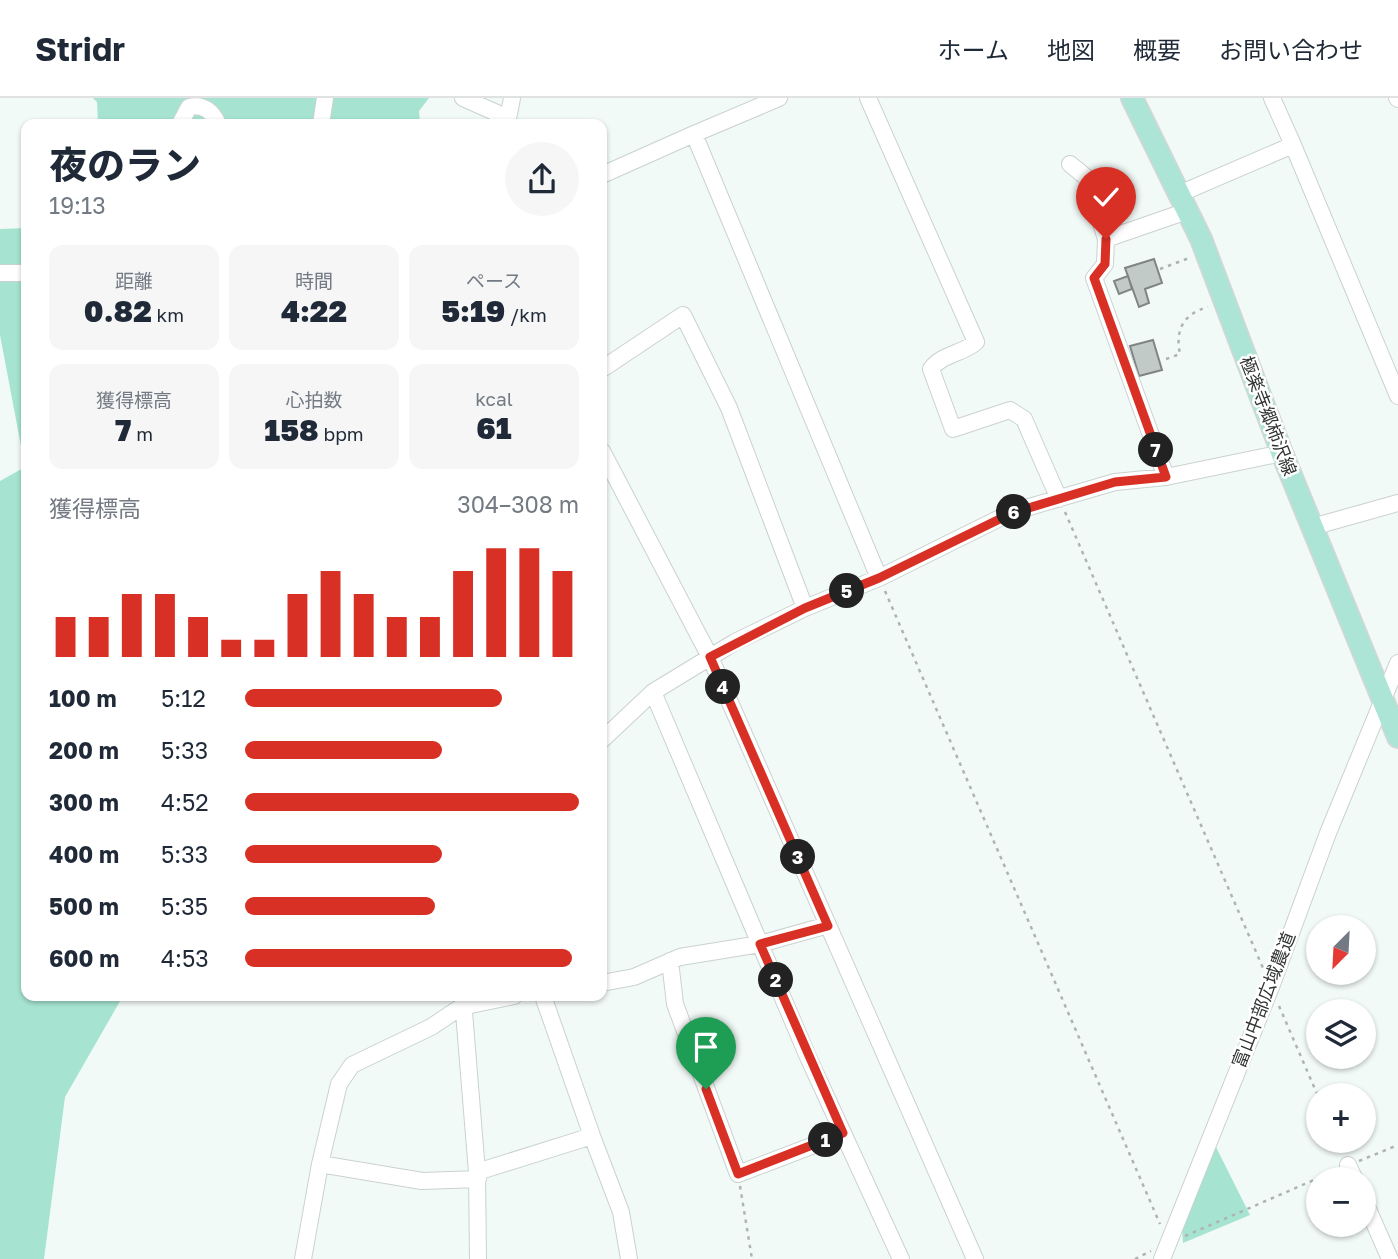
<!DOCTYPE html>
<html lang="ja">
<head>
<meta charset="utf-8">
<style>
	:root { --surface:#fff; --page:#f6f6f7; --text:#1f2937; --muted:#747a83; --line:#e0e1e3; --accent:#d93025 }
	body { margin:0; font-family:"Golos Text","Noto Sans JP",sans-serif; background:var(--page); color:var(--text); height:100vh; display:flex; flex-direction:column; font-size:26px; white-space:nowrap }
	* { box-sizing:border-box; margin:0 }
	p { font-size:23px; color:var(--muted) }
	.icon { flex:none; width:38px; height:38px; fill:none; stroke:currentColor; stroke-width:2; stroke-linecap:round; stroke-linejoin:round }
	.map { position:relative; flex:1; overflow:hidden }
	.side { position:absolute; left:21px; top:21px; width:586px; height:882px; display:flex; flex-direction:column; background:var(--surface); border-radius:14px; box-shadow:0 2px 5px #0004 }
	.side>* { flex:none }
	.needle { width:46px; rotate:204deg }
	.buttons { position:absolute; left:1306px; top:817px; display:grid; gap:14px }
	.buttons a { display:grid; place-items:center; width:70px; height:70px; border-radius:50%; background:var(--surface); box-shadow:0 2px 5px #0004; font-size:35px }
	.pin { position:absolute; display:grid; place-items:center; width:60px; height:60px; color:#fff; margin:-72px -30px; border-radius:50% 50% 50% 0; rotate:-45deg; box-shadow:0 0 7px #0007 }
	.pin .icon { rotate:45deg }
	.km { position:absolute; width:35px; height:35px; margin:-18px; border-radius:50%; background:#222; color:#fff; font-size:19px; line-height:35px; text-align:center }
	.round { display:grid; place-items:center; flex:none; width:74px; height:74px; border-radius:37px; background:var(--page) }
	.summary { display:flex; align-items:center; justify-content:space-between; height:119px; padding:0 28px }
	h1 { font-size:38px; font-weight:800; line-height:52px }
	.stats { display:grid; grid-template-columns:repeat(3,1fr); gap:10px; height:119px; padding:7px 28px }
	.stats div { display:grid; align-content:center; border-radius:14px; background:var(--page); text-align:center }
	.stats b { font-size:30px; font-weight:800 }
	.stats small { font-size:19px; font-weight:400 }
	.stats p { font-size:19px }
	.chart { height:196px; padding:14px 28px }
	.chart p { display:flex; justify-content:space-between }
	.chart svg { width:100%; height:126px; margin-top:7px; stroke:var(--accent); stroke-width:6 }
	ul { padding:0 28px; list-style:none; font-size:23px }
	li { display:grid; grid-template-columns:112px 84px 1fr; align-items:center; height:52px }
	li i { height:18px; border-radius:9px; background:var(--accent) }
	header { display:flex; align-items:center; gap:42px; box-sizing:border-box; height:98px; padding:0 35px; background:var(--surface); border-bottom:2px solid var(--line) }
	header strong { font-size:33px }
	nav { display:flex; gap:38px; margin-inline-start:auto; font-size:24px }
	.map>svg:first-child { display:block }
	.green { fill:#a6e4d1 }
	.building { fill:#c2cac7; stroke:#7e8583; stroke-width:2 }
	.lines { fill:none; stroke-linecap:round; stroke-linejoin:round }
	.minor-casing { stroke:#cad2cf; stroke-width:18 }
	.major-casing { stroke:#d6d6d6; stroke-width:24 }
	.path { stroke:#aeb4b2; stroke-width:2.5; stroke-dasharray:3.5 5; stroke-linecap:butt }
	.minor { stroke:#fff; stroke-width:16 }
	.major { stroke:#ace5d6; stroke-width:21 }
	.route-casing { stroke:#fff; stroke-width:14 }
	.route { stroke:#d93025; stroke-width:9 }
	.labels { text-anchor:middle; stroke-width:5; stroke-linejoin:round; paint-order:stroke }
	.street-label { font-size:18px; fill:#313433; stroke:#fff }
</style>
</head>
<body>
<header>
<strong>Stridr</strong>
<nav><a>ホーム</a><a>地図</a><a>概要</a><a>お問い合わせ</a></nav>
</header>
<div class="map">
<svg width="1398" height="1161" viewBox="0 0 1398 1161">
	<rect width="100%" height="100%" fill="#f2faf7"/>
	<path class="green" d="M93,0h336l-10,13 1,13h-322l-1,-22z
		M26,130v768h97l-58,101 -21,162h-44v-778l25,-14 -25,-132v-106z
		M1215,1047l35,70 -67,28 -1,-15z"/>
	<path class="building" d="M1154,161l8,24 -17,6 4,14 -10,4 -14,-39z
		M1128,178l4,13 -13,5 -5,-13z
		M1153,242l9,30 -23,6 -9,-30z"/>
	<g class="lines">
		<defs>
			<path id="minor" d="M463,0l45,20
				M779,0l-85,36 185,444
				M868,0l108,244c-13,12 -35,12 -45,27l22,60 57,-19 14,9 35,80
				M1272,0l21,47
				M1397,0l1,1
				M180,26l9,-17c15,-3 23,4 29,17
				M321,26l4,-26
				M507,26l5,-26
				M1070,66l17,14 19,61
				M602,77l92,-41
				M1179,96l114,-49 105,251
				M0,175h26
				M602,271l81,-54 46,93 76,200
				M602,353l108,206 265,602
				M1166,379l-72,-199 11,-14 1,-25 81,-28
				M1312,429l86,-24
				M653,594l155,365 93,202
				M602,642l51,-48 82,-50 70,-34 74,-30 133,-66 103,-30 51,-5 116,-24
				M670,863l5,43 63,170 105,-40
				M602,885l32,-6 46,-20 80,-13 68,-19
				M463,902l14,172 1,87
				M592,1038l29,76 8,47
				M1348,1067l7,15
				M477,1074l115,-36 -49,-140
				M478,1081l-56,2 -102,-17 19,-80 13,-19 79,-38 30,-20 53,-11
				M1363,1100l27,61
				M303,1161l17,-95
				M1162,1161l109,-272 57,-154 70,-170"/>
			<path id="major" d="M1132,0l69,141 81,214 116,284"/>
		</defs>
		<use href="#minor" class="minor-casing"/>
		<use href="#major" class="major-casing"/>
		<path class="path" d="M1160,171l29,-11
			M1166,261l14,-5c-5,-24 3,-40 28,-47
			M1065,414l198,456
			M885,493l275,633
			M1279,908l39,90
			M1338,1043l5,11
			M1359,1063l39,-16
			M740,1088l12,73
			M1185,1138l152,-66
			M1135,1161l16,-8"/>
		<use href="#minor" class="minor"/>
		<use href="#major" class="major"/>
	</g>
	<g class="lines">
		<defs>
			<path id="route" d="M706,991l32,85 105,-41 -83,-189 68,-18 -118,-269 95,-49 74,-30 133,-65 103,-31 51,-5 -72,-199 11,-14 1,-25"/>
		</defs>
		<use href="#route" class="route-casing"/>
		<use href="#route" class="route"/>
	</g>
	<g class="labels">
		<g class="street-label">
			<text transform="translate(1268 318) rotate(69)" y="6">極楽寺郷柿沢線</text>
			<text transform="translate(1264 902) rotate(-69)" y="6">富山中部広域農道</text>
		</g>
	</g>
</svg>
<div class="buttons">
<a><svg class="needle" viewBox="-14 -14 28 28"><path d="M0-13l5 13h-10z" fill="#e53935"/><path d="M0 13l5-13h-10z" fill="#747a83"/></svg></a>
<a><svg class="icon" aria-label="layers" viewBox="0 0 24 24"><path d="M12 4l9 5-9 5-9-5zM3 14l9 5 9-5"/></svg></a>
<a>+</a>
<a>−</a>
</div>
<div class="pin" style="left:706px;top:991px;background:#1e9e55"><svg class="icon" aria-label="arrive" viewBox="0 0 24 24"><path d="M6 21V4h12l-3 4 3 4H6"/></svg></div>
<div class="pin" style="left:1106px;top:141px;background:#d93025"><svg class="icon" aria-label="check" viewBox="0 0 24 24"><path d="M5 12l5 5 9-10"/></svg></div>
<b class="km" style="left:826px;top:1042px">1</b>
<b class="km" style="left:776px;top:882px">2</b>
<b class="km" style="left:798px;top:759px">3</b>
<b class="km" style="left:723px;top:589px">4</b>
<b class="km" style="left:847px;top:493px">5</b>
<b class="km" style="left:1014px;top:414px">6</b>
<b class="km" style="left:1156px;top:352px">7</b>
<section class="side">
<div class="summary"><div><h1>夜のラン</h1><p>19:13</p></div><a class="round"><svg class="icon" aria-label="share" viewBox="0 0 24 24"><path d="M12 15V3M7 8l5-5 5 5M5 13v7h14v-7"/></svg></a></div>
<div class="stats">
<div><p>距離</p><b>0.82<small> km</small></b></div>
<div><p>時間</p><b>4:22</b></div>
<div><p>ペース</p><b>5:19<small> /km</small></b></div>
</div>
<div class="stats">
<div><p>獲得標高</p><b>7<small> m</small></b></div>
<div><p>心拍数</p><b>158<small> bpm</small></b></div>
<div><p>kcal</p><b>61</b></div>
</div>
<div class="chart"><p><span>獲得標高</span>304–308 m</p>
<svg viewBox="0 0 160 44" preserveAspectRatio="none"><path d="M5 44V30M15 44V30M25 44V22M35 44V22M45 44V30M55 44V38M65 44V38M75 44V22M85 44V14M95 44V22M105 44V30M115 44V30M125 44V14M135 44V6M145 44V6M155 44V14"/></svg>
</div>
<ul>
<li><b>100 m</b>5:12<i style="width:77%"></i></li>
<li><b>200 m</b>5:33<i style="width:59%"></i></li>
<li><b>300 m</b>4:52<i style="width:100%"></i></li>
<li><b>400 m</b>5:33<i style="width:59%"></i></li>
<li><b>500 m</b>5:35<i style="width:57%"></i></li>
<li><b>600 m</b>4:53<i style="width:98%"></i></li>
</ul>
</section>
</div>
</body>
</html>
